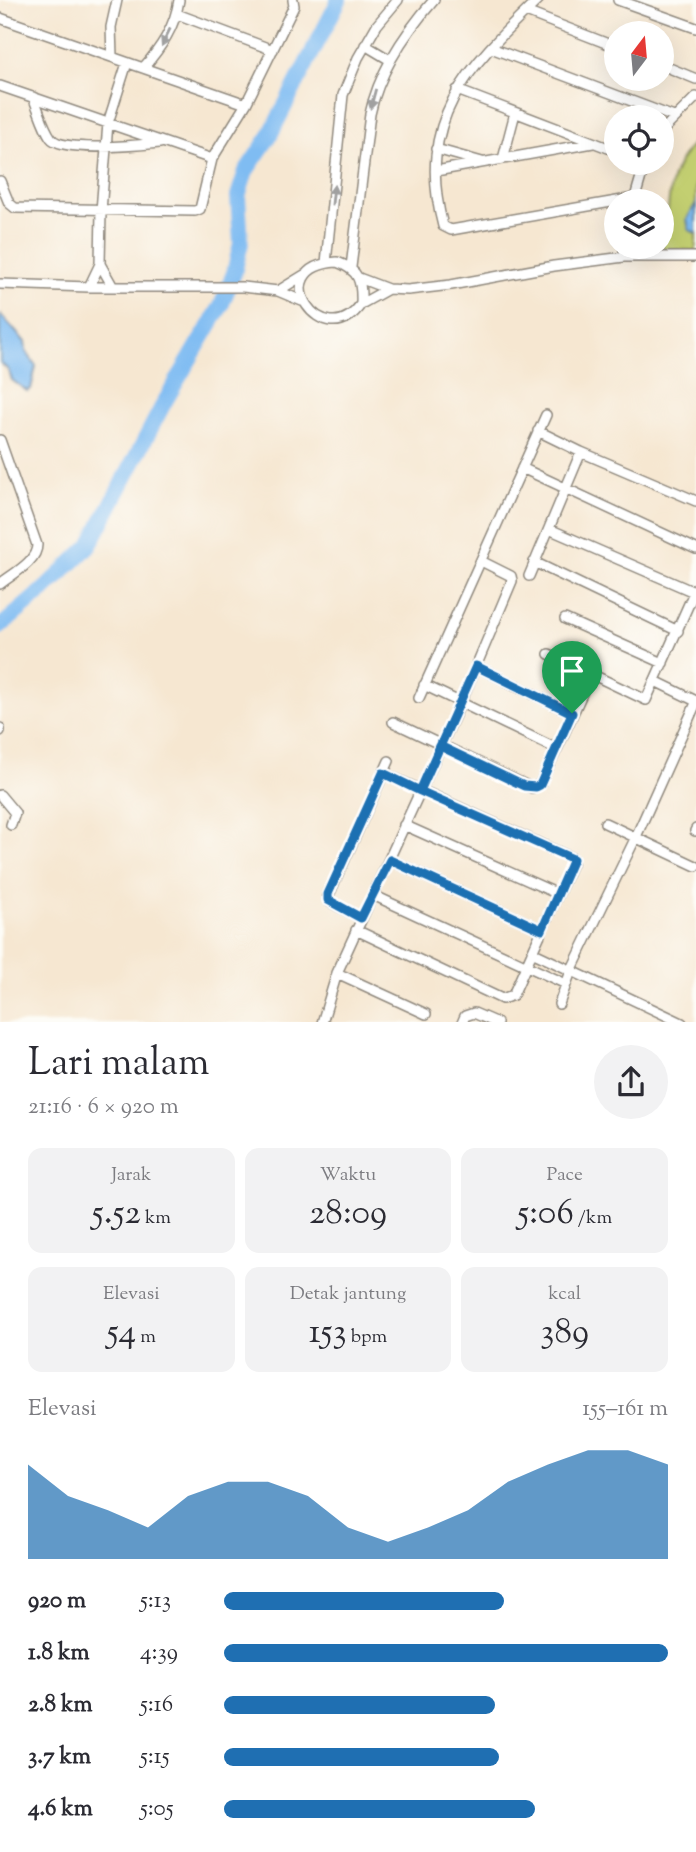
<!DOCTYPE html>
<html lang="id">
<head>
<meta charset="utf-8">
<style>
	:root { --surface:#fff; --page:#f2f2f3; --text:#2b2b33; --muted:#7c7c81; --accent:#1f6fb2 }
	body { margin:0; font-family:"Sorts Mill Goudy",serif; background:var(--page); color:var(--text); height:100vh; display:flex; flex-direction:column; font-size:26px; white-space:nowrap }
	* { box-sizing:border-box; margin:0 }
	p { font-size:23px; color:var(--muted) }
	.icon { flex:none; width:38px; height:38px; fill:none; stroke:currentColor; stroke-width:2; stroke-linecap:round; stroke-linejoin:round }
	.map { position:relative; height:1022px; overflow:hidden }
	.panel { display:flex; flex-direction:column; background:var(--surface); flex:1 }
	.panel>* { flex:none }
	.needle { width:46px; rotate:16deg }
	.controls { position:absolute; left:604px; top:21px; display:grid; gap:14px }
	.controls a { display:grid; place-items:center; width:70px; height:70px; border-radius:50%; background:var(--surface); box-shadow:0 7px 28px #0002; font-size:35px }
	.pin { position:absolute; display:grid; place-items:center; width:60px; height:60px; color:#fff; margin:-72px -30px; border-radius:50% 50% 50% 0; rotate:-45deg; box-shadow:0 0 7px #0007 }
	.pin .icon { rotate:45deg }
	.round { display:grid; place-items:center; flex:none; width:74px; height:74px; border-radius:37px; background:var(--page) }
	.summary { display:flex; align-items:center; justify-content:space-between; height:119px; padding:0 28px }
	h1 { font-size:38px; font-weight:600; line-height:52px }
	.stats { display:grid; grid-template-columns:repeat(3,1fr); gap:10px; height:119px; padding:7px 28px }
	.stats div { display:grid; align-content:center; border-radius:14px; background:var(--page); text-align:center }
	.stats b { font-size:35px; font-weight:600 }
	.stats small { font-size:19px; font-weight:400 }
	.stats p { font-size:19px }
	.chart { height:196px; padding:14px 28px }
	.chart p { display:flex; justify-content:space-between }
	.chart svg { width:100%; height:126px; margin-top:7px; fill:var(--accent); opacity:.7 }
	ul { padding:0 28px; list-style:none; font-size:23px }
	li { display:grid; grid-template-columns:112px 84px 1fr; align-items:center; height:52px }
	li i { height:18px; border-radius:9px; background:var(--accent) }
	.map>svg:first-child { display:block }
	.green { fill:#c3cf71; stroke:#777d4e; stroke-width:2 }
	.water { fill:#7fbcf2; stroke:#55748e; stroke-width:2 }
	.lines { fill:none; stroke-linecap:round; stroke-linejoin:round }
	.river { stroke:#7fbcf2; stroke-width:16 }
	.minor-casing { stroke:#90897e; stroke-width:12 }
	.minor { stroke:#fff; stroke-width:9 }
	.oneway { fill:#a0a0a0 }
	.route-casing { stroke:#fff; stroke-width:14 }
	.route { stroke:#1f6fb2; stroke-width:9 }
</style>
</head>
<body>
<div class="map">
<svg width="696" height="1023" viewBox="0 0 696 1023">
	<rect width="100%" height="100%" fill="#fdfcf7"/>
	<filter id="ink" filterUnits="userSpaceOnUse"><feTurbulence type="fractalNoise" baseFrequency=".0143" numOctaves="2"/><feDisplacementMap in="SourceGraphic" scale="14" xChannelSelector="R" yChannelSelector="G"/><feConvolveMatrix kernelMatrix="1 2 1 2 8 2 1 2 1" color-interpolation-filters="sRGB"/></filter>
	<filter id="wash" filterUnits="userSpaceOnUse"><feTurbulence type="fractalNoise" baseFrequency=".00686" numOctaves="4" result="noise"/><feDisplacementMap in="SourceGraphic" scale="28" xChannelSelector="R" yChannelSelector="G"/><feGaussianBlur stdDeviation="1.57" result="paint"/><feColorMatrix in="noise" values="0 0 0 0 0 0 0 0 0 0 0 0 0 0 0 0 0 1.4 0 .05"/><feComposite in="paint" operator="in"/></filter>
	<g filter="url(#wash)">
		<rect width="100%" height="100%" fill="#f6e7d1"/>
		<path class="green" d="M696,139v112l-32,-2 -2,-4v-23l5,-1c3,-39 3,-50 29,-82z"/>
		<path class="water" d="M696,203v30l-7,-3 -2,-11z
			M0,314l25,28 1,9 10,15 -5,23 -4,2 -15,-11 -4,-10 -8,-8z"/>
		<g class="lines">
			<path class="river" d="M0,627l48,-41 42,-41 74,-142 57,-97 13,-33 7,-30 -3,-47 8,-25 23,-34 70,-137"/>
		</g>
	</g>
	<g filter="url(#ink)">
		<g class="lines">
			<defs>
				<path id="minor" d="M538,0c-71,68 -123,120 -95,226l8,4 183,-32
					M618,0l78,28
					M526,12l90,35
					M177,14l96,36
					M0,18l246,86
					M365,45l25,15
					M491,48l183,69
					M112,57l-1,-30 6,-27
					M662,65l34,14
					M143,68c18,-20 32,-41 36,-68
					M0,86l212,73
					M457,90l159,61
					M33,97c6,13 10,30 18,41 10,15 89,7 109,5
					M662,131l34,-34
					M436,149l46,13
					M503,159l12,-46
					M436,171l157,-28
					M0,181l9,22 6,5 180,3 5,-2 12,-50 34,-55 48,-98 -1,-6
					M634,201l11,-38
					M624,247v10
					M337,262c22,8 25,19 24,42 -37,54 -100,-37 -24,-42z
					M326,263l17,-168 15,-37 19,-33 21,-25
					M100,264l13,23
					M351,267l19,-153c9,-43 35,-81 64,-114
					M359,278l29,11 20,1 43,-5 103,-19 70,-9h72
					M0,284l89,3h154l35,4 24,10
					M89,287l11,-23 1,-53 7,-88 19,-60
					M278,291l26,-16
					M361,304l27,-15
					M538,431l43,21 115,49
					M0,440l37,105c0,17 -25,29 -37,39
					M522,468l174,81
					M549,529l145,63
					M534,562l144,69
					M529,576l52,-124
					M565,619l98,44
					M549,654l97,46 50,-112
					M476,666l96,47
					M655,681l41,20
					M424,685l133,64 34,-75
					M419,698l127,-283
					M393,722l139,66 8,-4 17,-35
					M0,728v3
					M0,795l15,18 -4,12
					M605,823l91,43
					M404,825l154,69
					M695,831l1,-2
					M390,860l152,70
					M373,895l193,89
					M361,918l-31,-16 -2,-5 61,-136
					M356,930l146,69 11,-4 60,-134 -1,-3 -189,-85
					M532,952l150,71
					M337,973l89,41
					M559,1004l12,-33 64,-132 61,-136
					M322,1023l15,-50 124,-271 51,-121 -1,-5 -30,-15
					M462,1023l3,-7 9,-3 23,10"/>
			</defs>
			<use href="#minor" class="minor-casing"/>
			<use href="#minor" class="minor"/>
		</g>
		<defs><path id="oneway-solid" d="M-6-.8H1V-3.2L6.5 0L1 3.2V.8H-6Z" transform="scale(1.75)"/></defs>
		<g class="oneway">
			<use href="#oneway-solid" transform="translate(166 37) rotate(116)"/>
			<use href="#oneway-solid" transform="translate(373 99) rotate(105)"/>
			<use href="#oneway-solid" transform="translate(333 195) rotate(-84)"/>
		</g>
	</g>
	<g class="lines" filter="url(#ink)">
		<defs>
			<path id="route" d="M572,713l-32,72 -4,2 -12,-1 -84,-40 -20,45 -37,-18 -55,121v6l33,18 29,-58 152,70 31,-71 -153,-68 56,-125 96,47"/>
		</defs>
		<use href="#route" class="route-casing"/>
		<use href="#route" class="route"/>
	</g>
</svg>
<div class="controls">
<a><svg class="needle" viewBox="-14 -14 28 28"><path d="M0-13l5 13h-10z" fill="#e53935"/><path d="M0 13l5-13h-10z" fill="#7c7c81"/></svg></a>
<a><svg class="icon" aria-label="locate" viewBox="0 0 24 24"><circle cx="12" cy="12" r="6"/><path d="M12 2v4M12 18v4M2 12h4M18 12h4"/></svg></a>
<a><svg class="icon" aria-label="layers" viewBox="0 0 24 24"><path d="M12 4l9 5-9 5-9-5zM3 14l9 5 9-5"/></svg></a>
</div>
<div class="pin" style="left:572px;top:713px;background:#1e9e55"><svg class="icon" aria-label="arrive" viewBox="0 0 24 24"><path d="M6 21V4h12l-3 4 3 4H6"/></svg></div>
</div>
<section class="panel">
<div class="summary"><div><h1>Lari malam</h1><p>21:16 · 6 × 920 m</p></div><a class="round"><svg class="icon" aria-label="share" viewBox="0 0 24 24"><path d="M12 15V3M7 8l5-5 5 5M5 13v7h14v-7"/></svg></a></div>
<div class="stats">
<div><p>Jarak</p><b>5.52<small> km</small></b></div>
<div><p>Waktu</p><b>28:09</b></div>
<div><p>Pace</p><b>5:06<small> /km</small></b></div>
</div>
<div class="stats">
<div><p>Elevasi</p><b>54<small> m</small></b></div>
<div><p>Detak jantung</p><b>153<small> bpm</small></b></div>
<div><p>kcal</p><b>389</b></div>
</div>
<div class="chart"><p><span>Elevasi</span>155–161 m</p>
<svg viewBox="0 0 160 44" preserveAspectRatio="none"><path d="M0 44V11L10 22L20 27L30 33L40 22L50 17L60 17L70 22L80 33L90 38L100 33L110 27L120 17L130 11L140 6L150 6L160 11V44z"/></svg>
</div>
<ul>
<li><b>920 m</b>5:13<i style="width:63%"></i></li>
<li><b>1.8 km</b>4:39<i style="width:100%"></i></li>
<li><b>2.8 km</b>5:16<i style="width:61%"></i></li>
<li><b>3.7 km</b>5:15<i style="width:62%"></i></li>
<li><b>4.6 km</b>5:05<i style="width:70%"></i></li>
</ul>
</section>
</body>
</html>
